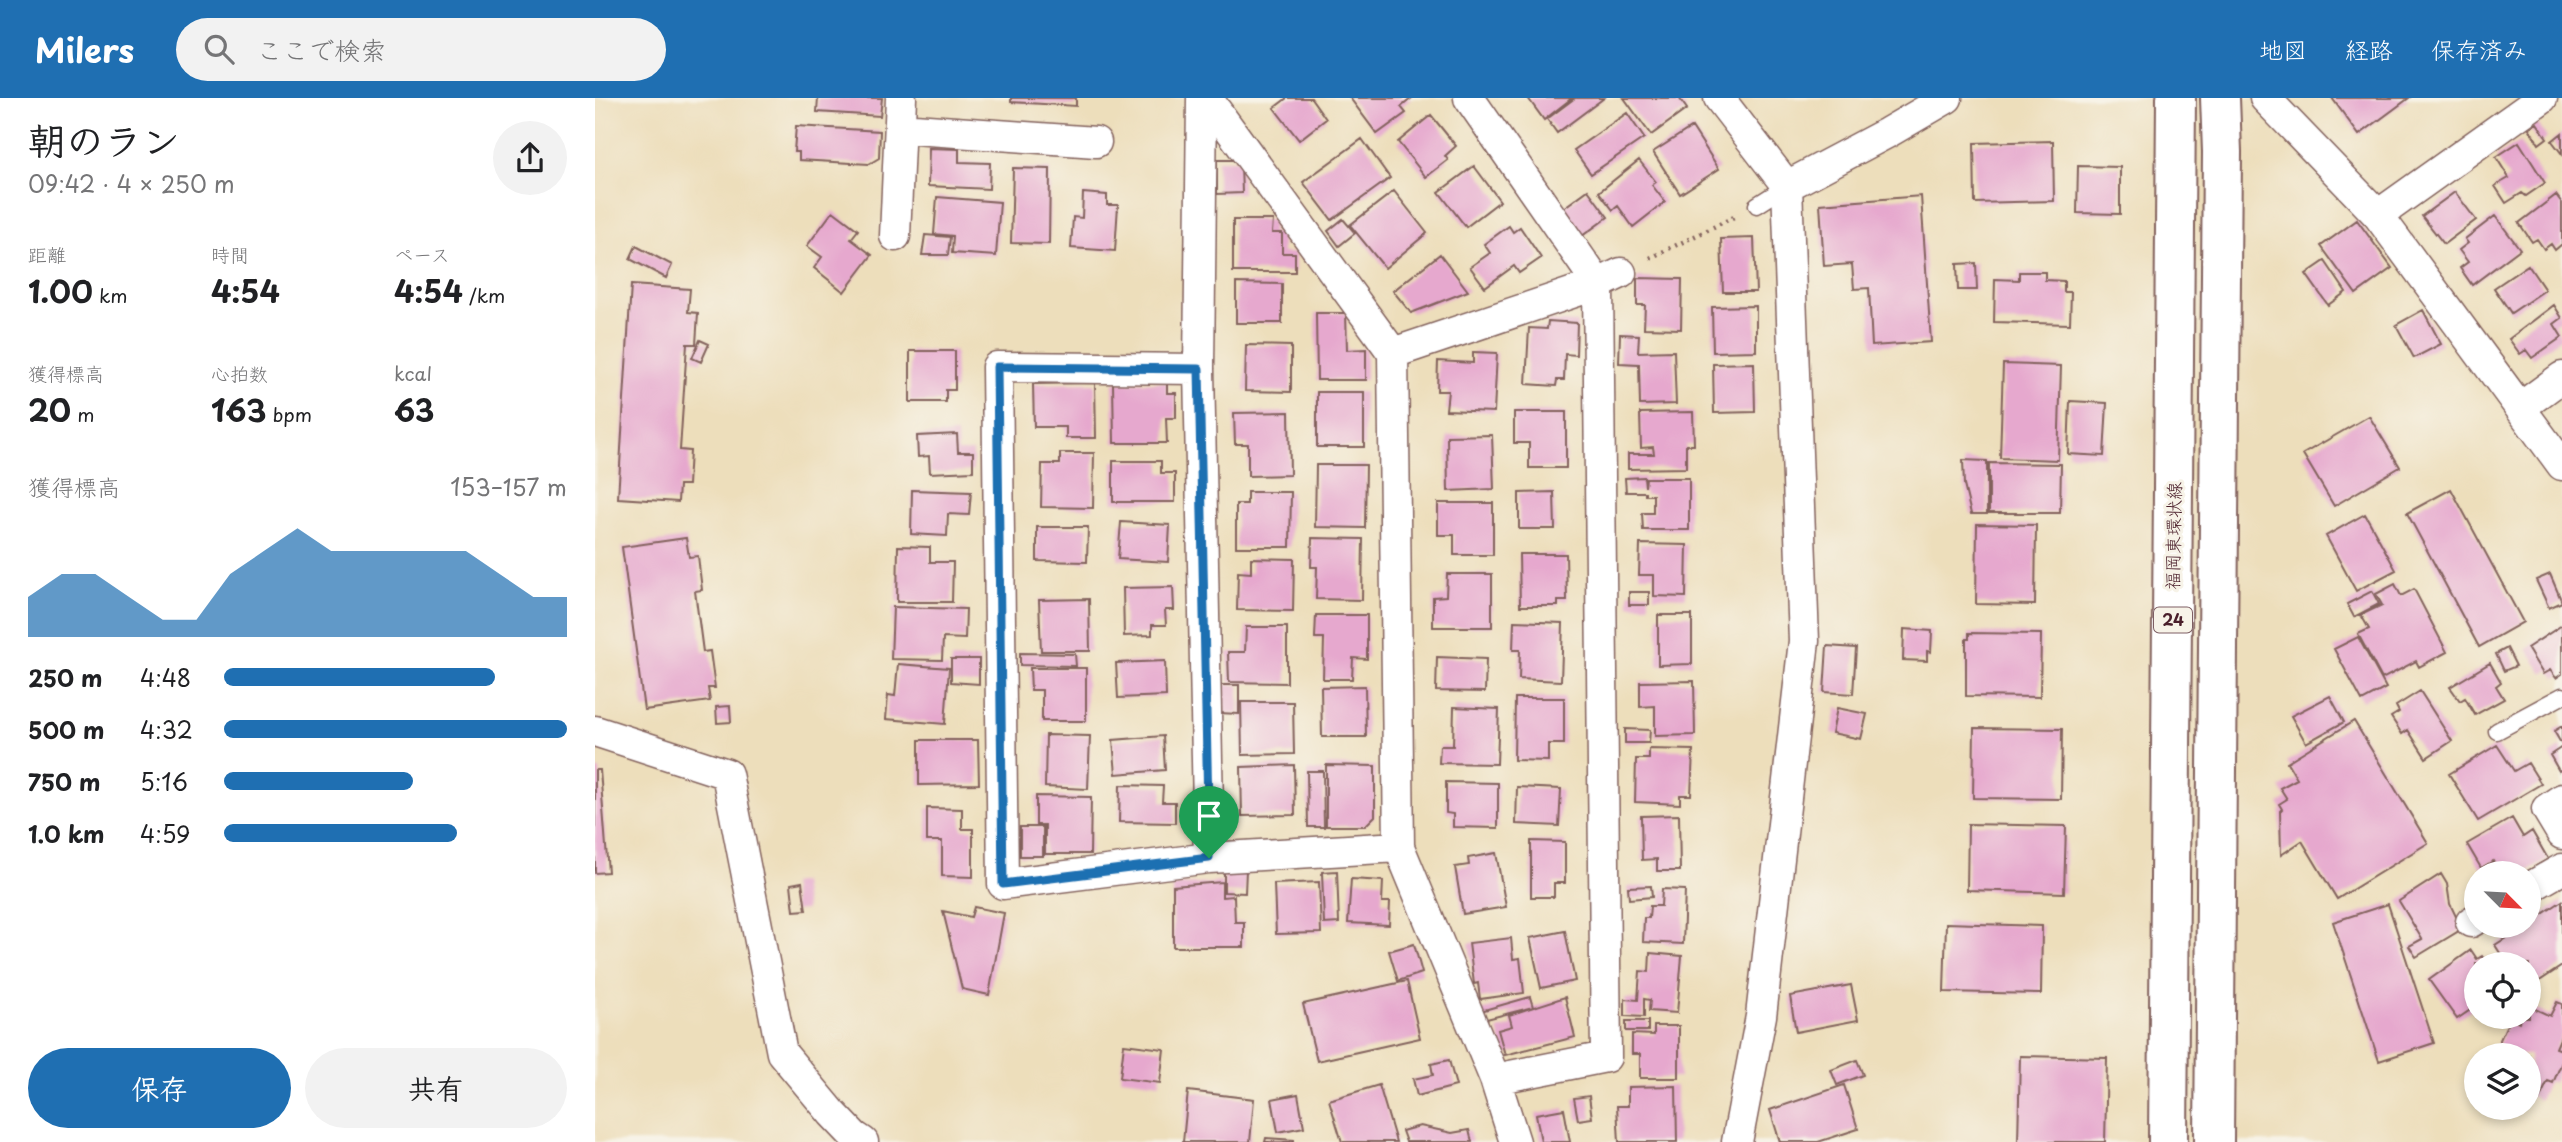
<!DOCTYPE html>
<html lang="ja">
<head>
<meta charset="utf-8">
<style>
	:root { --surface:#fff; --page:#f2f2f2; --text:#202124; --muted:#757577; --accent:#1f6fb2 }
	body { margin:0; font-family:"Playpen Sans","Klee One",sans-serif; background:var(--page); color:var(--text); height:100vh; display:flex; flex-direction:column; font-size:26px; white-space:nowrap }
	* { box-sizing:border-box; margin:0 }
	p { font-size:23px; color:var(--muted) }
	.icon { flex:none; width:38px; height:38px; fill:none; stroke:currentColor; stroke-width:2; stroke-linecap:round; stroke-linejoin:round }
	.map { position:relative; flex:1; overflow:hidden }
	.side { display:flex; flex-direction:column; background:var(--surface); width:595px }
	.side>* { flex:none }
	.needle { width:46px; rotate:114deg }
	.tools { position:absolute; left:1869px; top:763px; display:grid; gap:14px }
	.tools a { display:grid; place-items:center; width:77px; height:77px; border-radius:50%; background:var(--surface); box-shadow:0 4px 10px #0003; font-size:35px }
	.pin { position:absolute; display:grid; place-items:center; width:60px; height:60px; color:#fff; margin:-72px -30px; border-radius:50% 50% 50% 0; rotate:-45deg; box-shadow:0 0 7px #0007 }
	.pin .icon { rotate:45deg }
	.round { display:grid; place-items:center; flex:none; width:74px; height:74px; border-radius:37px; background:var(--page) }
	.head { display:flex; align-items:center; justify-content:space-between; height:119px; padding:0 28px }
	h1 { font-size:38px; font-weight:700; line-height:52px }
	.stats { display:grid; grid-template-columns:repeat(3,1fr); gap:10px; height:119px; padding:7px 28px }
	.stats div { display:grid; align-content:center }
	.stats b { font-size:30px; font-weight:700 }
	.stats small { font-size:19px; font-weight:400 }
	.stats p { font-size:19px }
	.chart { height:196px; padding:14px 28px }
	.chart p { display:flex; justify-content:space-between }
	.chart svg { width:100%; height:126px; margin-top:7px; fill:var(--accent); opacity:.7 }
	.primary-button { display:flex; gap:14px; margin-top:auto; padding:14px 28px }
	.primary-button a { flex:1; height:80px; border-radius:42px; background:var(--accent); color:#fff; font-size:28px; font-weight:700; line-height:80px; text-align:center }
	.primary-button a+a { background:var(--page); color:var(--text) }
	ul { padding:0 28px; list-style:none; font-size:23px }
	li { display:grid; grid-template-columns:112px 84px 1fr; align-items:center; height:52px }
	li i { height:18px; border-radius:9px; background:var(--accent) }
	header { display:flex; align-items:center; gap:42px; box-sizing:border-box; height:98px; padding:0 35px; background:var(--accent); color:#fff }
	header strong { font-size:33px }
	nav { display:flex; gap:38px; margin-inline-start:auto; font-size:24px }
	.search { width:490px; height:63px; background:var(--page); display:flex; align-items:center; gap:18px; box-sizing:border-box; padding:0 24px; border-radius:38px; color:var(--muted); font-size:26px }
	main { display:flex; flex:1; min-height:0 }
	.map>svg:first-child { display:block }
	.building { fill:#e6a8ce }
	.lines { fill:none; stroke-linecap:round; stroke-linejoin:round }
	.lane-casing { stroke:#83625d; stroke-width:19 }
	.street-casing { stroke:#83625d; stroke-width:33 }
	.primary-casing { stroke:#83625d; stroke-width:42 }
	.path { stroke:#83625d; stroke-width:4.5; stroke-dasharray:2 5; stroke-linecap:butt }
	.lane { stroke:#fff; stroke-width:16 }
	.street { stroke:#fff; stroke-width:30 }
	.primary { stroke:#fff; stroke-width:38 }
	.route-casing { stroke:#fff; stroke-width:14 }
	.route { stroke:#1f6fb2; stroke-width:9 }
	.labels { text-anchor:middle; stroke-width:6; stroke-linejoin:round; paint-order:stroke }
	.shield { fill:#f7f3e8; stroke:#7e5f64; stroke-width:2 }
	.shield-label { font-size:16px; font-weight:bold; fill:#4a1f2b }
	.street-label { font-size:18px; fill:#4a1f2b; stroke:#f7f3e8 }
</style>
</head>
<body>
<header>
<strong>Milers</strong>
<div class="search"><svg class="icon" aria-label="search" viewBox="0 0 24 24"><circle cx="10" cy="10" r="6"/><path d="M15 15l6 6"/></svg>ここで検索</div>
<nav><a>地図</a><a>経路</a><a>保存済み</a></nav>
</header>
<main>
<section class="side">
<div class="head"><div><h1>朝のラン</h1><p>09:42 · 4 × 250 m</p></div><a class="round"><svg class="icon" aria-label="share" viewBox="0 0 24 24"><path d="M12 15V3M7 8l5-5 5 5M5 13v7h14v-7"/></svg></a></div>
<div class="stats">
<div><p>距離</p><b>1.00<small> km</small></b></div>
<div><p>時間</p><b>4:54</b></div>
<div><p>ペース</p><b>4:54<small> /km</small></b></div>
</div>
<div class="stats">
<div><p>獲得標高</p><b>20<small> m</small></b></div>
<div><p>心拍数</p><b>163<small> bpm</small></b></div>
<div><p>kcal</p><b>63</b></div>
</div>
<div class="chart"><p><span>獲得標高</span>153–157 m</p>
<svg viewBox="0 0 160 44" preserveAspectRatio="none"><path d="M0 44V30L10 22L20 22L30 30L40 38L50 38L60 22L70 14L80 6L90 14L100 14L110 14L120 14L130 14L140 22L150 30L160 30V44z"/></svg>
</div>
<ul>
<li><b>250 m</b>4:48<i style="width:79%"></i></li>
<li><b>500 m</b>4:32<i style="width:100%"></i></li>
<li><b>750 m</b>5:16<i style="width:55%"></i></li>
<li><b>1.0 km</b>4:59<i style="width:68%"></i></li>
</ul>
<div class="primary-button"><a>保存</a><a>共有</a></div>
</section>
<div class="map">
<svg width="1967" height="1044" viewBox="0 0 1967 1044">
	<rect width="100%" height="100%" fill="#f7f3e8"/>
	<filter id="ink" filterUnits="userSpaceOnUse"><feTurbulence type="fractalNoise" baseFrequency=".0143" numOctaves="2"/><feDisplacementMap in="SourceGraphic" scale="14" xChannelSelector="R" yChannelSelector="G"/><feConvolveMatrix kernelMatrix="1 2 1 2 8 2 1 2 1" color-interpolation-filters="sRGB"/></filter>
	<filter id="wash" filterUnits="userSpaceOnUse"><feTurbulence type="fractalNoise" baseFrequency=".00686" numOctaves="4" result="noise"/><feDisplacementMap in="SourceGraphic" scale="28" xChannelSelector="R" yChannelSelector="G"/><feGaussianBlur stdDeviation="1.57" result="paint"/><feColorMatrix in="noise" values="0 0 0 0 0 0 0 0 0 0 0 0 0 0 0 0 0 1.4 0 .05"/><feComposite in="paint" operator="in"/></filter>
	<g filter="url(#wash)">
		<rect width="100%" height="100%" fill="#eddebb"/>
		<g id="blocks">
			<path class="building" d="M223,0h64l-2,18 -63,-4z
				M416,0h65v8l-65,-4z
				M692,0h24l15,21 -27,21 -25,-32z
				M755,0h62l-11,9 5,6 -29,21z
				M933,0h44l-28,22z
				M980,0h29l-47,35 -10,-14z
				M1029,0h55l8,11 -36,26z
				M1737,0h77l-50,37z
				M1032,15l17,25 -53,36 -17,-24z
				M836,17l25,31 -11,10 3,4 -22,17 -28,-35z
				M1942,25l10,15 -8,6 -10,-16z
				M201,28l84,5 -1,27 -10,6 -70,-4v-8h-5z
				M1097,29l27,42 -39,25 -27,-42z
				M1967,35v21l-10,-13z
				M767,41l28,39 -58,42 -29,-38z
				M1458,43l1,60 -79,2 -1,-60z
				M1924,44l26,41 -19,13 -4,-3 -16,10 -11,-17 14,-8 -13,-21z
				M334,50l30,1v13l31,1 -1,26 -61,-3z
				M622,62h21l3,4 1,29 -25,1z
				M1044,62l17,22 -4,3 13,17 -32,25 -15,-21 -5,4 -14,-18z
				M879,68l26,35 -34,26 -27,-35z
				M1483,68l42,1v47l-43,-1z
				M418,70l37,1 -1,75 -38,-1z
				M993,92l20,27 -26,19 -20,-27z
				M799,93l33,42 -42,35 -35,-43z
				M1860,94l21,28 -32,24 -22,-28z
				M488,95l24,2v10h11l-3,46 -44,-3 2,-31 9,1z
				M1961,97l6,8v41l-7,6 -4,-6 -7,5 -7,-10 -5,3 -13,-19z
				M1326,98l10,146 -59,4 -3,-58 -15,1 -2,-25 -28,2 -4,-62z
				M342,99l63,5 -4,54 -44,-3 1,-17 -19,-2z
				M238,113l25,19 -7,9 21,16 -28,37 -30,-24 8,-11 -15,-11z
				M1900,118l25,33 -48,36 -12,-17 8,-6 -9,-12 9,-7 -3,-4z
				M748,121l12,14 -16,13 -11,-15z
				M638,122h40l-1,13h10v20h13v19h-62z
				M1762,122l35,48 -36,26 -35,-48z
				M914,128l4,6 7,-5 21,31 -22,15 -5,-7 -29,21 -15,-20 20,-14 -6,-9z
				M330,137l25,2 -2,18h-26z
				M1159,140l2,54h-33l-2,-53z
				M41,148l36,19 -6,13 -36,-19z
				M845,156l28,37 -57,22 -18,-22z
				M1730,163l21,31 -18,13 -22,-31z
				M1381,165l1,27h-19l-1,-26z
				M1933,167l17,25 -34,23 -17,-25z
				M1424,174h26v8l19,1v11h7l-1,32 -76,-2 1,-43 24,1z
				M1042,180l45,1 -1,50 -37,-1 1,-23h-8z
				M641,185l46,1v39h-46z
				M36,187l59,4 -2,23 10,1 -2,31h-9l-7,106 10,1 -2,34h-9l-1,17 -60,-4z
				M1959,207l8,13 -8,6 8,13 -30,21 -6,-8 -6,4 -11,-15z
				M1161,208v45l-43,1 -1,-45z
				M1828,212l18,34 -27,14 -18,-33z
				M721,215h30l1,37 19,-1v31h-49z
				M953,223l29,2 -1,32 -11,-1 -1,26h-7l-1,6 -30,-2 3,-56 18,1z
				M1025,236l19,1 -1,17 36,-1 2,53 -36,1 -1,-41 -20,-1z
				M105,242l9,4 -8,18 -9,-4z
				M651,247l45,1v46l-46,-1z
				M315,253h45v39h-9v12h-36z
				M878,254l24,1 -3,59 -48,-2 2,-19h-11l1,-30 35,2z
				M1159,265l1,49 -41,1 -1,-49z
				M1408,266l58,2 -3,94 -58,-2z
				M572,284v11h9v25h-10l1,25h-53l-1,-60z
				M500,285l1,55h-30v-11h-32l-1,-43z
				M722,294h47v55h-47z
				M1475,303l37,2 -3,53 -36,-2z
				M694,314l1,63 -42,1v-32h-13l-1,-31z
				M919,314h52v56h-37v-25h-15z
				M1098,314l1,33h-8v23l-58,1v-15h26l-1,-7 -12,1 -1,-35z
				M1774,318l31,51 -66,39 -31,-52z
				M362,336l1,18h15v19l-43,2 -1,-17 -11,1 -1,-21z
				M897,337l2,54 -46,2 -1,-55z
				M465,355h34l-1,55 -52,-1 1,-43h18z
				M1368,362l24,1v53h-16l-7,-29z
				M518,363h48v12h14v29h-62z
				M1394,365l72,1 -1,49h-71z
				M721,367h50l-1,63 -50,-1z
				M1049,379l1,10 1,-9h43v52h-46l-1,-17h11v-18h-8v-3h-19l-1,-14z
				M1856,391l72,133 -44,25 -72,-134z
				M317,392l59,2 -2,23 -21,-1 -1,22 -36,-2z
				M652,394h44l-1,55h-54v-43h11z
				M959,394l1,37h-36v-36z
				M843,405h55v52h-39v-20h-16z
				M1770,416l31,56 -40,21 -30,-55z
				M526,424l49,3 -2,37 -50,-3z
				M1382,426l59,1 -1,80 -59,-1z
				M442,429h51l-1,35 -50,-1z
				M91,440l3,19 9,-1 4,34 -7,1 8,61 7,-1 5,37h-7l2,13 -66,9 -22,-163z
				M717,440l51,1 -1,61 -46,-1 1,-32h-6z
				M1045,446l47,1 -1,52 -32,-1v-21h-15z
				M303,448l32,1v15h23l-1,40h-55z
				M924,456h47l1,47h-9v5h-38z
				M656,460l43,1 -1,52 -56,-1 1,-38 13,1z
				M852,476h45v53h-59v-30l13,-1z
				M1955,476l12,28 -13,6 -13,-28z
				M1800,486l6,12 13,-7 33,63 -28,15 -3,-6 -34,18 -24,-45 11,-5 -8,-14 21,-10 -6,-11z
				M578,489l1,23h-9l1,15h-14v10l-28,1 -1,-48z
				M1777,493l7,13 -25,13 -7,-13z
				M1034,494h20v13h-20z
				M494,501l1,52h-49l-2,-51z
				M298,509l73,2 -1,30 -22,-1 -1,22 -51,-1z
				M721,517h51v44l-14,-1 -1,21h-29l1,-41h-9z
				M1063,517h34v49l-34,1z
				M919,523l49,2 -2,58 -42,-2 1,-29h-7z
				M1967,527v49l-6,4 -6,-8 -7,4 -16,-26z
				M651,529h41v56l-58,-1 -1,-30h17z
				M1309,531l28,2 -1,21 -4,-1v10l-24,-1z
				M1374,535l72,1 -1,63 -74,-1v-57h3z
				M1763,539l28,51 -24,13 -28,-52z
				M1232,548l29,2 -3,46 -29,-2z
				M1912,550l9,18 -12,5 -8,-17z
				M425,555l55,1 1,12 -56,-1z
				M842,559l49,2 -1,33 -49,-1z
				M356,561h28v25l-28,-2z
				M570,563l1,35 -48,2 -2,-35z
				M1895,565l11,19 -5,4 8,13 -29,16 -10,-17 -5,3 -10,-14z
				M303,566l51,4 -4,56 -59,-5 2,-24 7,1z
				M435,570h56v53h-44v-31h-11z
				M1099,583l1,54 -40,1v-30l-15,1v-25z
				M625,587h19v29l-20,-1z
				M770,588l1,51h-44l-1,-50z
				M1825,593l32,50 -26,17 -18,-28 -6,4 -11,-17 8,-5 -3,-6z
				M1735,598l14,26 -38,21 -15,-27z
				M920,600h49v46h-16v17l-34,-1z
				M646,604h52l1,52 -52,1z
				M135,608l1,16 -14,1 -1,-16z
				M859,609l45,2 -2,55 -58,-1 1,-17h13z
				M1242,610l30,6 -6,25 -29,-6z
				M1759,623l74,122 -91,56 -35,-58 -21,14 -1,-44 2,-2 -3,-5 8,-5 -7,-11 17,-9 -10,-17z
				M1967,628v19l-8,-14z
				M1379,630l88,1 -1,70 -88,-1z
				M1030,631l25,1 -1,13h-24z
				M451,637l44,1 -2,53 -43,-2z
				M568,638l2,34 -49,4 -3,-34z
				M324,642h59l1,44 -60,1z
				M1902,647l17,26 14,-8 13,21 -63,37 -29,-47z
				M1967,649v22l-3,2 -9,-16z
				M1054,651l44,1 -2,45h-11v9l-45,-2 1,-43h13z
				M699,667l1,50 -53,1 -1,-49z
				M731,667l49,1v50l-10,10h-39z
				M0,672h5l8,102 -13,1z
				M712,673h16l1,56h-16z
				M851,684l52,1v45l-45,-1v-13l-7,-1z
				M525,687l43,1 -1,16h13v21l-56,-1z
				M922,689l44,2 -2,37 -43,-2z
				M441,698l55,1 -1,57h-45v-29h-9z
				M332,710l35,1v20h11v48l-31,-1v-35h-15z
				M1084,717l1,56h-23v-12l-15,1 -1,-44z
				M1917,720l11,19 9,-6 16,28 -24,14h-24l-7,-12 -12,7 -14,-24z
				M1373,726l98,2 -2,67 -97,-3z
				M425,729h23v29h-23z
				M936,743l34,1v41h-11v14h-23z
				M901,755l10,54 -43,7 -8,-47 14,-2 -1,-7z
				M629,771l22,1 -1,23 -21,-1z
				M742,773l2,52 -15,1 -2,-52z
				M1846,776l6,10 3,20 12,25 -46,28 -7,-11 13,-7 -23,-38z
				M756,781l32,2 -1,21h8l-1,23 -41,-2z
				M207,784l4,28 -12,1 -3,-27z
				M627,784v15l12,-1 1,26h9v25h-71v-61z
				M724,784l2,51 -45,1 -2,-50z
				M1056,788l1,11 -23,2 -1,-12z
				M1067,791l23,1 -2,54 -40,-2 1,-24h5l1,-12h11z
				M1967,803v65l-33,22v-24h-22l-12,-19 30,-19h4v-3z
				M1793,806l46,139 -55,18 -46,-139z
				M379,809l30,6 -15,82 -27,-6 -19,-78 28,6z
				M1351,825l96,3 -1,68 -97,-2z
				M970,833l10,50 -34,7 -11,-50z
				M916,840l2,21 7,-1 4,35 -44,6 -2,-16 -4,1 -5,-41z
				M819,846l8,29 -24,8 -9,-30z
				M1876,852l6,9 5,-3 5,8h-11v42l-19,13 -28,-39z
				M1055,855l32,3 -5,57 -28,-2 1,-11 -6,-1v18l-19,-1v-17l13,1 2,-29 9,1z
				M812,883l13,57 -103,23 -14,-57z
				M1256,887l7,35 -62,12 -6,-36z
				M935,899l3,10 -54,14 -2,-9z
				M970,899l10,40 -70,18 -7,-25 14,-4 -3,-11z
				M1962,904l5,2v30l-6,14 6,2v12l-9,21 -5,-2 -9,19 -10,-5v-40h-36l17,-37 9,4 2,-5h8v-11l21,10z
				M1031,923h22v10h-22z
				M1059,928h25v52h-39v-24h-8v-20l22,1z
				M529,946l40,5 -4,34 -40,-5z
				M1425,958l87,2 -2,84h-87z
				M854,962l7,26 -39,10 -4,-17 20,-4 -2,-11z
				M1262,962l6,15 -26,10 -6,-15z
				M784,987l17,57h-54l-13,-42z
				M1249,987l14,44 -40,13h-38l-10,-32z
				M1081,988l1,56h-58l-2,-36h11v-19z
				M593,993l66,8 -4,43h-67z
				M703,996l6,33 -26,5 -6,-33z
				M994,998l3,22 -14,2 -4,-22z
				M969,1011l6,33h-29l-5,-28z
				M825,1028l32,7 17,-3 3,12h-66l-4,-11z
				M671,1040l28,2v2h-29z"/>
		</g>
	</g>
	<g filter="url(#ink)">
		<use href="#blocks" fill-opacity="0" stroke="#83625d" stroke-width="2"/>
		<g class="lines">
			<defs>
				<path id="lane" d="M1162,107l30,-19
					M1902,633l65,-35"/>
				<path id="street" d="M607,0l-3,271 10,489
					M612,0l186,255 6,494 96,232 20,63
					M874,0l129,186 8,773 -111,22
					M1124,0l68,88 17,455 -43,375 -24,126
					M1670,0l113,117 184,250
					M305,30l196,14
					M1192,88l100,-53 60,-35
					M1783,117l164,-117
					M300,138l6,-138
					M798,255l205,-69 23,-11
					M604,271l-202,-2 6,517 206,-26 190,-11
					M1926,309l41,-30
					M0,633l132,43 55,279 50,60 22,23 9,6
					M1967,701l-15,10 15,25
					M1934,790l33,-19
					M1876,824l5,-3"/>
				<path id="primary" d="M1573,1044l8,-1044
					M1619,1044l8,-990 -2,-54"/>
			</defs>
			<use href="#lane" class="lane-casing"/>
			<use href="#street" class="street-casing"/>
			<use href="#primary" class="primary-casing"/>
			<path class="path" d="M1055,160l86,-42"/>
			<use href="#lane" class="lane"/>
			<use href="#street" class="street"/>
			<use href="#primary" class="primary"/>
		</g>
	</g>
	<g class="lines" filter="url(#ink)">
		<defs>
			<path id="route" d="M402,269l202,2 10,489 -206,26z"/>
		</defs>
		<use href="#route" class="route-casing"/>
		<use href="#route" class="route"/>
	</g>
	<g class="labels">
		<rect class="shield" x="1559" y="509.5" width="38" height="25" rx="5"/>
		<g class="shield-label">
			<text x="1578" y="528">24</text>
		</g>
		<g class="street-label">
			<text transform="translate(1579 438) rotate(-89)" y="6">福岡東環状線</text>
		</g>
	</g>
</svg>
<div class="tools">
<a><svg class="needle" viewBox="-14 -14 28 28"><path d="M0-13l5 13h-10z" fill="#e53935"/><path d="M0 13l5-13h-10z" fill="#757577"/></svg></a>
<a><svg class="icon" aria-label="locate" viewBox="0 0 24 24"><circle cx="12" cy="12" r="6"/><path d="M12 2v4M12 18v4M2 12h4M18 12h4"/></svg></a>
<a><svg class="icon" aria-label="layers" viewBox="0 0 24 24"><path d="M12 4l9 5-9 5-9-5zM3 14l9 5 9-5"/></svg></a>
</div>
<div class="pin" style="left:614px;top:760px;background:#1e9e55"><svg class="icon" aria-label="arrive" viewBox="0 0 24 24"><path d="M6 21V4h12l-3 4 3 4H6"/></svg></div>
</div>
</main>
</body>
</html>
